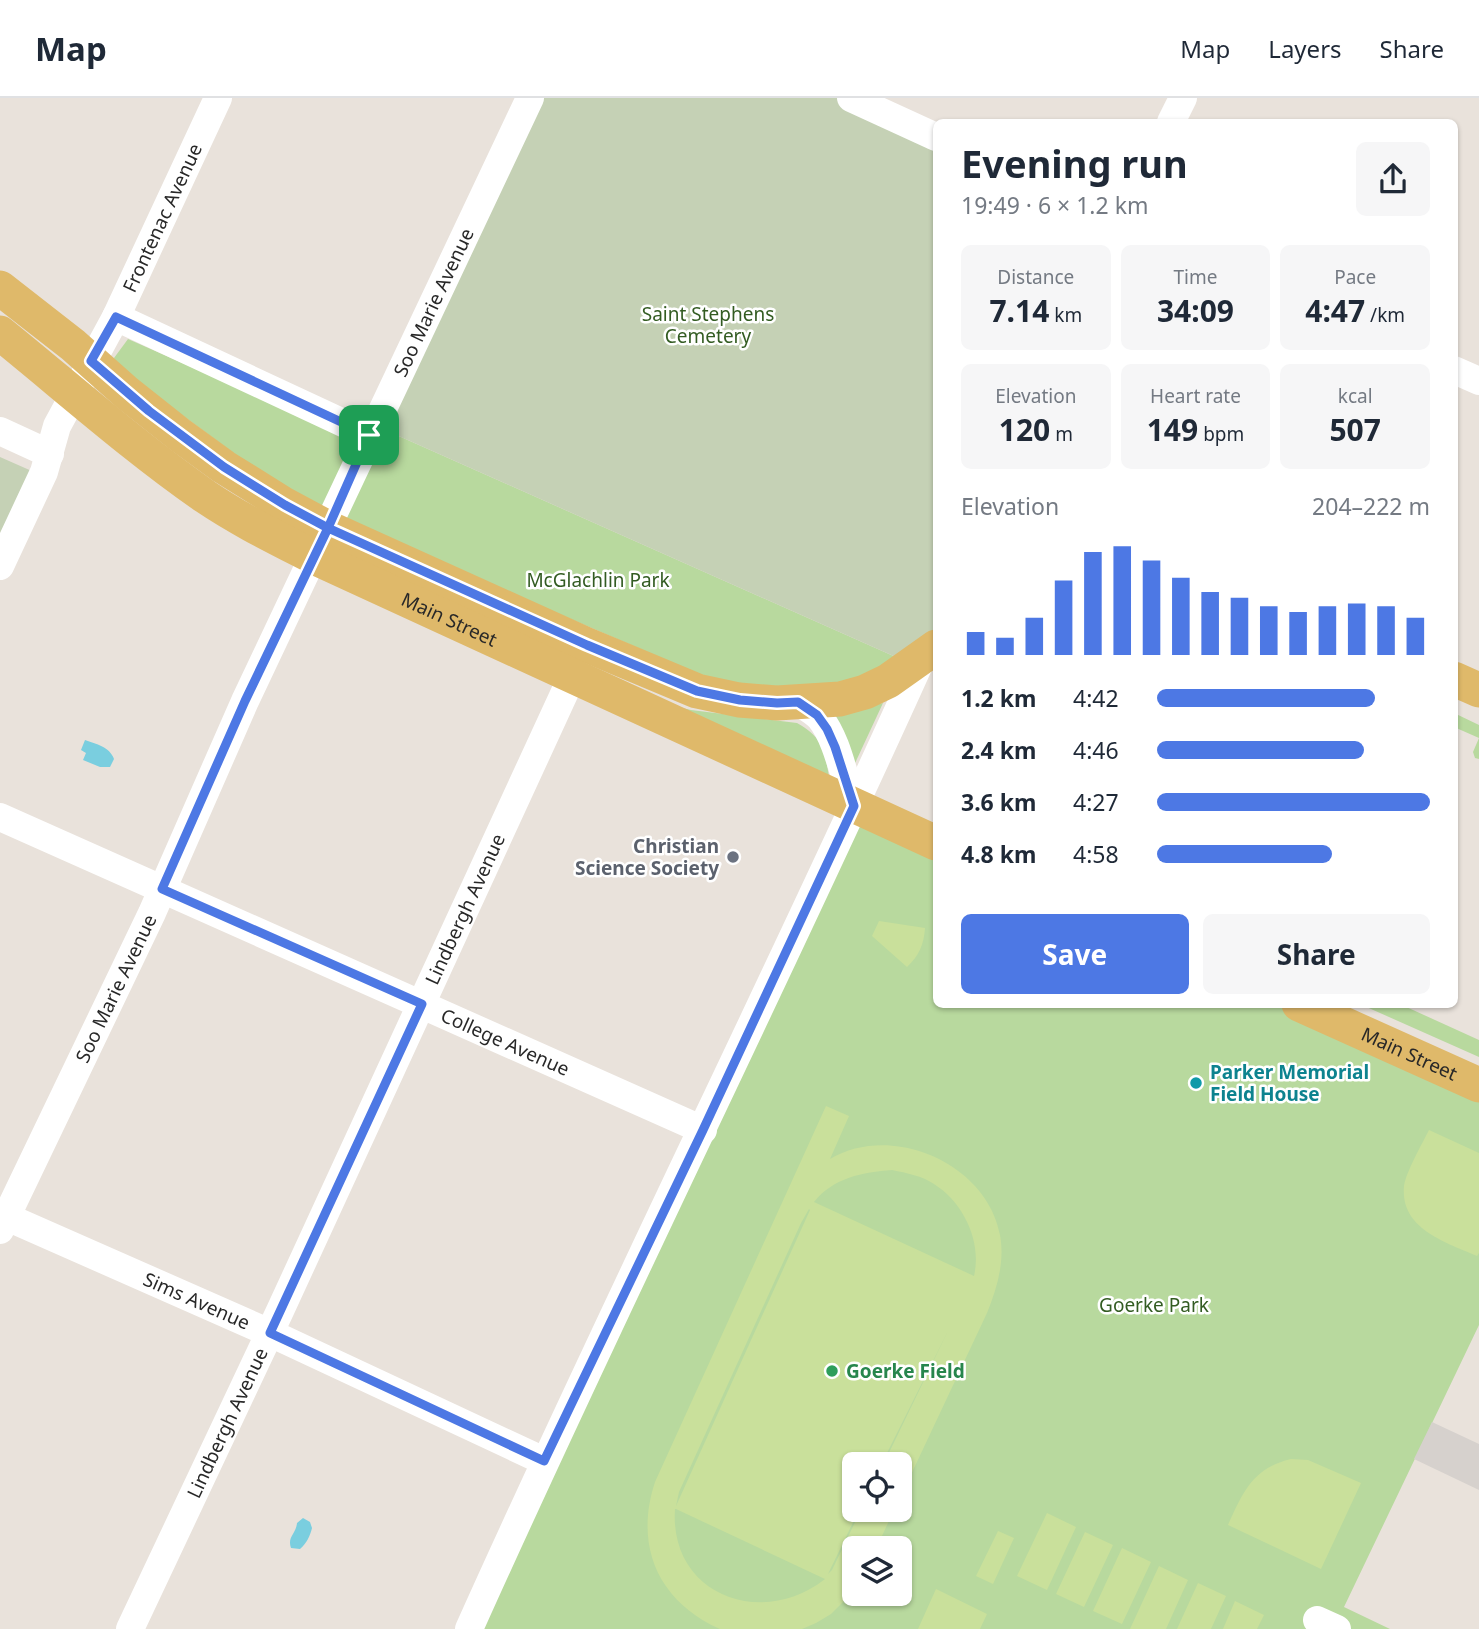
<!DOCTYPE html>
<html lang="en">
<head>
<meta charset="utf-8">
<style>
	:root { --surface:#fff; --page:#f6f6f7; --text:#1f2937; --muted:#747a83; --line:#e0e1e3; --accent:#4d78e4 }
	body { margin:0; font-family:"Noto Sans",sans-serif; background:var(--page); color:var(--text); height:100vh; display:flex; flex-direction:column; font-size:26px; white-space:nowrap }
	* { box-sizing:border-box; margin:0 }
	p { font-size:23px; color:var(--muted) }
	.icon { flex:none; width:38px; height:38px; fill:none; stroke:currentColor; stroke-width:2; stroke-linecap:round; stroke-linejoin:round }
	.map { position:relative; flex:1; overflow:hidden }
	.side { position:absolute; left:933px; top:21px; width:525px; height:889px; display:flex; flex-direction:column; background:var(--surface); border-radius:10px; box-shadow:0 2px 5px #0004 }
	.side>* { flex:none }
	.tools { position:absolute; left:842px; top:1354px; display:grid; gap:14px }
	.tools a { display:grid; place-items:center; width:70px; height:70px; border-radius:10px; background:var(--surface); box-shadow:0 2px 5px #0004; font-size:35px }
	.pin { position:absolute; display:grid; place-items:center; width:60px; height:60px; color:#fff; margin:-30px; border-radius:14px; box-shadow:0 4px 10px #0006 }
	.round { display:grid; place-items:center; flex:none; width:74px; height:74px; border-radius:10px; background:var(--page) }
	.head { display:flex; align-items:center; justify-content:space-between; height:119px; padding:0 28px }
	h1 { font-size:38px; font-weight:700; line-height:52px }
	.figures { display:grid; grid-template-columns:repeat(3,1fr); gap:10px; height:119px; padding:7px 28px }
	.figures div { display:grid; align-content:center; border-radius:10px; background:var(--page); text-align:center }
	.figures b { font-size:30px; font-weight:700 }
	.figures small { font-size:19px; font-weight:400 }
	.figures p { font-size:19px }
	.chart { height:196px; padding:14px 28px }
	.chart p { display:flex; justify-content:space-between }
	.chart svg { width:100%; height:126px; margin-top:7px; stroke:var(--accent); stroke-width:6 }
	.primary-button { display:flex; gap:14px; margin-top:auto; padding:14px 28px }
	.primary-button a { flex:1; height:80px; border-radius:10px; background:var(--accent); color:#fff; font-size:28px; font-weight:700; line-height:80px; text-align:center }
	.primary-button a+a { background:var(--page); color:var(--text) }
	ul { padding:0 28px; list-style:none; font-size:23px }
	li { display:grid; grid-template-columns:112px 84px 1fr; align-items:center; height:52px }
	li i { height:18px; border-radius:9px; background:var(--accent) }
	header { display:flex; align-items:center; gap:42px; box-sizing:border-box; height:98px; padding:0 35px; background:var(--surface); border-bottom:2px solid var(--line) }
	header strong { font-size:33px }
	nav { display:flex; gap:38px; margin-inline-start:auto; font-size:24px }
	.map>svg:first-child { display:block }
	.green { fill:#b8d99e; fill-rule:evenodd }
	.cemetery { fill:#c5d1b5 }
	.pitch { fill:#c9e09b; fill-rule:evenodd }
	.plaza { fill:#d6d1cd }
	.water { fill:#7acedf }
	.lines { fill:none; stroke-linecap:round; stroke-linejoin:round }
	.minor { stroke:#fff; stroke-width:28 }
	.major { stroke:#dfb96a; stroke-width:35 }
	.route-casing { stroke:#fff; stroke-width:14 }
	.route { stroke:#4d78e4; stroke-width:9 }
	.worship-dot { fill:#6b7280; stroke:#fff; stroke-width:2.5 }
	.culture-dot { fill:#0f9aa8; stroke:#fff; stroke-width:2.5 }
	.leisure-dot { fill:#2e9e5b; stroke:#fff; stroke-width:2.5 }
	.labels { text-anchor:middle; stroke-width:5; stroke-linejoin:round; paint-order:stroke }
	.street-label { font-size:19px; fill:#282828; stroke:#fff }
	.park-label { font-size:19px; fill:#335c22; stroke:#fff }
	.worship-label { font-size:19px; font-weight:bold; fill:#5b616d; stroke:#fff; text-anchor:end }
	.culture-label { font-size:19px; font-weight:bold; fill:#0d838f; stroke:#fff; text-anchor:start }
	.leisure-label { font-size:19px; font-weight:bold; fill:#27864d; stroke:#fff; text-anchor:start }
</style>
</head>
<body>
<header>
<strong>Map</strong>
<nav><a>Map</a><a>Layers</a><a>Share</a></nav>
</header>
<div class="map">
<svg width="1479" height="1531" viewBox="0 0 1479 1531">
	<rect width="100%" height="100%" fill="#e9e2db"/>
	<path class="green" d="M128,241l215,95 31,-9 524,233 -31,17 -51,14 -85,-1 -369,-159 -95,-51 -151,-112 -2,-8z
		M883,605l-33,71 -15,-59z
		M674,608l17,4 106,13c26,15 27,26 32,53z
		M1454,615l25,12v34l-4,-1 -2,-6 6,-14 -25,-11z
		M854,707l82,38v161l367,1 176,79v241l-135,282 46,22h-921zM854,1367h46v45h-46zM854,1451h46v45h-46z
		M1362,907h40l77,35v17z"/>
	<path class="cemetery" d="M530,0h315l91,42v501l-38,17 -524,-233z
		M0,359l34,15 -34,70z"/>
	<path class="pitch" d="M879,823l46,7c-1,16 -6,28 -18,39l-35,-31z
		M826,1008l23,10 -19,43c61,-37 157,4 170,76 5,27 -3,53 -13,78l-87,185v-33h-17l65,-134 -67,134h-27v45h5l-31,64 4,-4 29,-60h33l-18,39h-22v42l-23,23 -15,9 -14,6h-82c-62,-28 -86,-83 -65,-147zM892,1072c15,3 30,6 42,14 30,19 48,58 40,92l-160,-74c19,-24 49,-30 78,-32zM809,1111l1,1 -134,296 3,-14 122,-269zM675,1411h1l149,70c-63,50 -156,16 -150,-70z
		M1429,1032l50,23v100l-2,3c-31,-14 -77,-27 -73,-70 2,-14 18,-42 25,-56z
		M1291,1361l17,1 53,23 -40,86 -93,-44c15,-33 25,-57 63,-66z
		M1047,1415l29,14 -29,63 -30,-14z
		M998,1433l16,7 -21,46 -17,-8z
		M1085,1434l28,13 -29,62 -28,-13z
		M1122,1450l29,14 -29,62 -29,-13z
		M1159,1468l29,14 -22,49h-36z
		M1198,1485l28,13 -15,33h-34z
		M936,1491l51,25 -7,15h-62z
		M1235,1503l29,14 -7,14h-34z"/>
	<path class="plaza" d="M1432,1324l47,22v46l-65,-31z"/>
	<path class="water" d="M85,642c11,4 25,7 29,19l-4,8h-10l-17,-7 3,-7 -5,-3z
		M303,1420l7,4 2,6c-2,8 -5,15 -12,21l-9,-1c-4,-11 5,-14 6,-25z"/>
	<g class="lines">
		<g class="minor">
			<path d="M851,0l85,39"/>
			<path d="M1171,24l12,-24"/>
			<path d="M116,219l253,118"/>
			<path d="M1454,272l25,11"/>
			<path d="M0,333l50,23"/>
			<path id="s1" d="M0,468l44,-94 13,-46 59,-109 102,-219"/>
			<path d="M798,604c7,5 16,9 22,16 18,22 24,61 34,87"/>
			<path id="s2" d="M0,719l703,313"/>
			<path id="s3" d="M0,1116l270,119 274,128"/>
			<path id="s4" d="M0,1132l152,-317 93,-212 285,-603"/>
			<path d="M1317,1522l20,9"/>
			<path id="s5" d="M130,1531l149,-316 302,-656"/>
			<path d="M469,1531c146,-326 306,-645 453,-971"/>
		</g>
		<g class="major">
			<path d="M0,190l73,57 54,48 53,42 44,32 61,38 43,23 259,117 110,46 42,9 38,3 63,-4 25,-7 23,-11 48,-34"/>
			<path id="s6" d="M0,235c68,55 134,114 206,164 34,23 71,41 108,60l622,286"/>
			<path d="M1454,581l25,11"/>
			<path id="s7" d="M1299,906l180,81"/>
		</g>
	</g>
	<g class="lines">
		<defs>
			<path id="route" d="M369,337l-41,93 -83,173 -83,188 260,115 -152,329 274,128 159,-331 151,-324 -19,-59 -8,-18 -10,-14 -19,-13 -21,1 -37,-3 -43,-9 -110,-46 -259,-117 -43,-23 -61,-38 -75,-56 -58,-50 25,-44 253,118"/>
		</defs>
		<use href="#route" class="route-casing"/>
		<use href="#route" class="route"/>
	</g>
	<circle class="worship-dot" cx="733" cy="759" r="7"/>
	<circle class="culture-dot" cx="1196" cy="985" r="7"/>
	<circle class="leisure-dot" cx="832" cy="1273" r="7"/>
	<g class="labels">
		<g class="street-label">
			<text dy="7" stroke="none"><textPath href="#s1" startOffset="385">Frontenac Avenue</textPath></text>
			<text dy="7" stroke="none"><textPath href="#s4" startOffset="1024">Soo Marie Avenue</textPath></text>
			<text dy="7" stroke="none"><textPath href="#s6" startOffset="536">Main Street</textPath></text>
			<text dy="7" stroke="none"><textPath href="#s5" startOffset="794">Lindbergh Avenue</textPath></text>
			<text dy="7" stroke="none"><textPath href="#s4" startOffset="268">Soo Marie Avenue</textPath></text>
			<text dy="7" stroke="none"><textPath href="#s2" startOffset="553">College Avenue</textPath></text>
			<text dy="7" stroke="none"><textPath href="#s7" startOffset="121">Main Street</textPath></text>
			<text dy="7" stroke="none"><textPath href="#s3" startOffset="215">Sims Avenue</textPath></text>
			<text dy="7" stroke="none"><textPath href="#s5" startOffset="228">Lindbergh Avenue</textPath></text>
		</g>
		<g class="park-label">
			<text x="708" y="223">Saint Stephens<tspan x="708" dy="22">Cemetery</tspan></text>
			<text x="598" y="489">McGlachlin Park</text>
			<text x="1154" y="1214">Goerke Park</text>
		</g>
		<g class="worship-label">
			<text x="719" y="755">Christian<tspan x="719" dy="22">Science Society</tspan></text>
		</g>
		<g class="culture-label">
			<text x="1210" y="981">Parker Memorial<tspan x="1210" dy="22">Field House</tspan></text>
		</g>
		<g class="leisure-label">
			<text x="846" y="1280">Goerke Field</text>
		</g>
	</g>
</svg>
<div class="tools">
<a><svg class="icon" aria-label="locate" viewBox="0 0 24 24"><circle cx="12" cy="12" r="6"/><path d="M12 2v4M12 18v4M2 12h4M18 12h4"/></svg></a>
<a><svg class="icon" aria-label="layers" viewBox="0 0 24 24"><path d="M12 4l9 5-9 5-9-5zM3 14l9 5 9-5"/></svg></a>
</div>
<div class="pin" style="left:369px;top:337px;background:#1e9e55"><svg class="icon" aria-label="arrive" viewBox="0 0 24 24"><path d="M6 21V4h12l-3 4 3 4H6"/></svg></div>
<section class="side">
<div class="head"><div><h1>Evening run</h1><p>19:49 · 6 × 1.2 km</p></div><a class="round"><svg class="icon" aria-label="share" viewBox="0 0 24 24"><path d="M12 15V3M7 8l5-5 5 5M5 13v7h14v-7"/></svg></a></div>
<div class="figures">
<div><p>Distance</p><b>7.14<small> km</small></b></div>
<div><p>Time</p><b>34:09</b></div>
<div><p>Pace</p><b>4:47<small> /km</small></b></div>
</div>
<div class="figures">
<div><p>Elevation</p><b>120<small> m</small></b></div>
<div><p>Heart rate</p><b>149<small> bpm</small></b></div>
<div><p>kcal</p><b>507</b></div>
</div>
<div class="chart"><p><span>Elevation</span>204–222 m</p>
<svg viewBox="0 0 160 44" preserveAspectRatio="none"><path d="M5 44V36M15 44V38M25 44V31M35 44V18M45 44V8M55 44V6M65 44V11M75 44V17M85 44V22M95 44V24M105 44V27M115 44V29M125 44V27M135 44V26M145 44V27M155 44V31"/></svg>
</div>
<ul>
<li><b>1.2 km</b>4:42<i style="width:80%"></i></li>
<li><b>2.4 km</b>4:46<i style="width:76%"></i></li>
<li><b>3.6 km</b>4:27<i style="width:100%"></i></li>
<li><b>4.8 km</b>4:58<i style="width:64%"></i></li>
</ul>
<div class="primary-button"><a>Save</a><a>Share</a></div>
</section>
</div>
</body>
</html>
